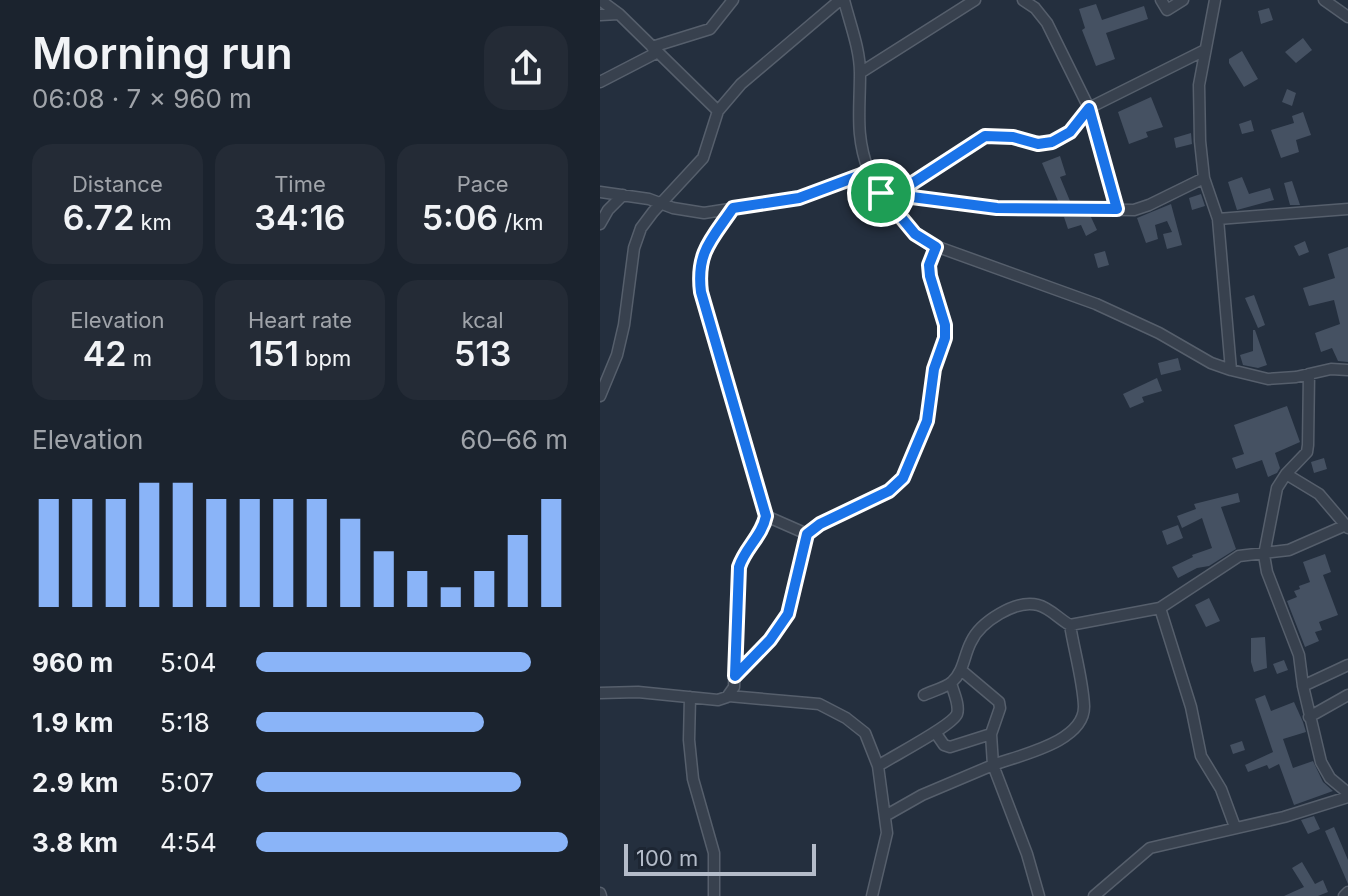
<!DOCTYPE html>
<html lang="en">
<head>
<meta charset="utf-8">
<style>
	:root { --surface:#1b232e; --page:#242b36; --text:#f1f3f6; --muted:#a0a4aa; --accent:#8ab4f8 }
	body { margin:0; font-family:Inter,sans-serif; background:var(--page); color:var(--text); height:100vh; display:flex; flex-direction:column; font-size:30px; white-space:nowrap }
	* { box-sizing:border-box; margin:0 }
	p { font-size:26px; color:var(--muted) }
	.icon { flex:none; width:44px; height:44px; fill:none; stroke:currentColor; stroke-width:2; stroke-linecap:round; stroke-linejoin:round }
	.map { position:relative; flex:1; overflow:hidden }
	.details { display:flex; flex-direction:column; background:var(--surface); width:600px }
	.details>* { flex:none }
	.scale { position:absolute; left:24px; bottom:20px; width:192px; box-sizing:border-box; padding-left:8px; border:4px solid #b4bcc9; border-top:0; font-size:22px; line-height:28px; white-space:nowrap; color:#b4bcc9; -webkit-text-stroke:6px #1d2633; paint-order:stroke }
	.pin { position:absolute; display:grid; place-items:center; width:68px; height:68px; color:#fff; margin:-34px; border:4px solid #fff; border-radius:50%; box-shadow:0 2px 8px #0007 }
	.round { display:grid; place-items:center; flex:none; width:84px; height:84px; border-radius:24px; background:var(--page) }
	.head { display:flex; align-items:center; justify-content:space-between; height:136px; padding:0 32px }
	h1 { font-size:44px; font-weight:600; line-height:60px }
	.figures { display:grid; grid-template-columns:repeat(3,1fr); gap:12px; height:136px; padding:8px 32px }
	.figures div { display:grid; align-content:center; border-radius:20px; background:var(--page); text-align:center }
	.figures b { font-size:34px; font-weight:600 }
	.figures small { font-size:22px; font-weight:400 }
	.figures p { font-size:22px }
	.chart { height:224px; padding:16px 32px }
	.chart p { display:flex; justify-content:space-between }
	.chart svg { width:100%; height:144px; margin-top:8px; stroke:var(--accent); stroke-width:6 }
	ul { padding:0 32px; list-style:none; font-size:26px }
	li { display:grid; grid-template-columns:128px 96px 1fr; align-items:center; height:60px }
	li i { height:20px; border-radius:10px; background:var(--accent) }
	main { display:flex; flex:1; min-height:0 }
	.map>svg:first-child { display:block }
	.building { fill:#455162 }
	.lines { fill:none; stroke-linecap:round; stroke-linejoin:round }
	.street-casing { stroke:#565f6c; stroke-width:13 }
	.street { stroke:#38414e; stroke-width:10 }
	.route-casing { stroke:#fff; stroke-width:16 }
	.route { stroke:#1a73e8; stroke-width:10 }
</style>
</head>
<body>
<main>
<section class="details">
<div class="head"><div><h1>Morning run</h1><p>06:08 · 7 × 960 m</p></div><a class="round"><svg class="icon" aria-label="share" viewBox="0 0 24 24"><path d="M12 15V3M7 8l5-5 5 5M5 13v7h14v-7"/></svg></a></div>
<div class="figures">
<div><p>Distance</p><b>6.72<small> km</small></b></div>
<div><p>Time</p><b>34:16</b></div>
<div><p>Pace</p><b>5:06<small> /km</small></b></div>
</div>
<div class="figures">
<div><p>Elevation</p><b>42<small> m</small></b></div>
<div><p>Heart rate</p><b>151<small> bpm</small></b></div>
<div><p>kcal</p><b>513</b></div>
</div>
<div class="chart"><p><span>Elevation</span>60–66 m</p>
<svg viewBox="0 0 160 44" preserveAspectRatio="none"><path d="M5 44V11M15 44V11M25 44V11M35 44V6M45 44V6M55 44V11M65 44V11M75 44V11M85 44V11M95 44V17M105 44V27M115 44V33M125 44V38M135 44V33M145 44V22M155 44V11"/></svg>
</div>
<ul>
<li><b>960 m</b>5:04<i style="width:88%"></i></li>
<li><b>1.9 km</b>5:18<i style="width:73%"></i></li>
<li><b>2.9 km</b>5:07<i style="width:85%"></i></li>
<li><b>3.8 km</b>4:54<i style="width:100%"></i></li>
</ul>
</section>
<div class="map">
<svg width="748" height="896" viewBox="0 0 748 896">
	<rect width="100%" height="100%" fill="#242f3e"/>
	<path class="building" d="M496,4l6,16 42,-14 4,13 -42,14 9,26 -19,7 -14,-36 3,-2 -6,-19z
		M669,8l4,12 -12,4 -3,-13z
		M703,38l9,12 -16,13 -11,-11z
		M642,51l16,28 -14,8 -15,-24v-4z
		M687,89l9,4 -4,13 -10,-4z
		M551,97l12,30 -17,5 2,5 -19,7 -11,-32z
		M703,112l8,23 -15,5 3,12 -18,6 -10,-28 23,-7 -2,-7z
		M651,120l3,11 -12,3 -3,-10z
		M591,133l1,11 -16,4 -2,-10z
		M460,156l6,19 -6,2 10,24h-12l-16,-38z
		M642,177l7,17 21,-6 4,12 -37,10 -9,-28z
		M692,181l8,24h-10l-6,-22z
		M601,194l4,12 -13,4 -3,-12z
		M571,204l11,41 -15,4 -4,-15 9,-2 -5,-11 -12,4 3,14 -12,4 -9,-25z
		M464,217h27l6,13 -11,6 -5,-11 -13,4z
		M705,241l4,11 -10,4 -5,-10z
		M748,247v115l-10,-1 -6,-13 -11,4 -6,-19 25,-9 -6,-24 -25,6 -6,-18 32,-10 -7,-24z
		M505,251l4,14 -11,3 -4,-14z
		M654,295l11,30 -7,3 -13,-30z
		M653,330h2l12,35 -9,3 -15,-3 -3,-10 13,-4z
		M578,358l3,12 -20,5 -3,-12z
		M557,378l5,13 -20,6 2,5 -14,6 -7,-14z
		M687,406l13,36 -25,11 5,15 -3,5 -9,4 -6,-17 -26,9 -4,-11 12,-4 -10,-29z
		M724,458l3,11 -13,4 -3,-11z
		M638,493l2,9 -19,5 15,42 -27,17 -12,2 -19,10 -6,-11 21,-10 -1,-2 20,-7 -10,-30 -20,10 -5,-12 19,-7 -2,-5z
		M578,525l5,13 -16,7 -5,-14z
		M725,554l6,18 -8,3 15,40 -19,7 3,8 -7,2 4,9 -14,6 -18,-46 10,-4 -3,-6 6,-2 -1,-3 11,-4 -7,-20z
		M609,598l11,23 -14,6 -11,-22z
		M665,637l2,31 -13,4 -3,-10v-24z
		M684,660l4,10 -11,4 -4,-10z
		M665,695l6,16 23,-9 9,20 3,10 -23,7 10,29 20,-7 10,21 10,9 -39,14 -15,-41 -10,5 -2,-4 -19,7 -3,-7 28,-13 -18,-53z
		M642,741l3,9 -12,4 -3,-9z
		M714,816l6,13 -12,5 -7,-14z
		M734,827l14,33v24l-23,-53z
		M702,862l13,22 8,-4 5,12 -10,4h-34l20,-9 -12,-19z"/>
	<g class="lines">
		<defs>
			<path id="street" d="M0,0l19,14 99,97
				M244,0c6,24 16,49 16,73 0,38 -5,63 9,99
				M423,0l12,8 12,15 42,85 28,101
				M561,0l6,10 16,-10
				M615,0l-16,85 1,56 4,37 14,41 13,151
				M724,0l24,17
				M0,15l19,-1
				M52,47l58,-18 23,-29
				M260,73l115,-73
				M0,82l58,-30
				M0,192l49,7 24,9 31,5 95,-15 70,-26c15,26 34,53 58,71l169,61 63,29 52,30 20,7 37,9 28,-2 35,-8 17,1
				M294,195l91,-59 28,1 25,7 22,-5 10,-7 19,-24 114,-57
				M294,195l103,13 137,2 15,-5 55,-27
				M618,219l130,-10
				M0,224l8,-14 15,-15
				M0,396l17,-41 7,-30 10,-77 7,-20 12,-16 50,-54 15,-47 23,-27 99,-84
				M686,474l33,20 29,34
				M166,516l41,18
				M748,665l-45,21 18,76 9,16 18,15
				M135,676l35,-36 18,-26 19,-80 13,-10 69,-33 14,-13 24,-57 7,-52 11,-31v-13l-15,-49 -1,-11 7,-18
				M703,686l-4,-31 -32,-83 -3,-17 13,-67 9,-14 21,-22 1,-7 1,-71
				M0,693l38,-1 80,8 9,-3 7,-10 5,-120c6,-19 23,-31 27,-51l-65,-224c-5,-40 11,-53 32,-84
				M324,695c8,-4 21,-7 28,-13 12,-11 12,-27 19,-40 9,-20 45,-43 67,-37 12,3 21,14 32,20l90,-17
				M129,696l90,8 27,14 19,15 13,33 9,67 -15,63
				M90,697l-1,43 4,39 21,74v43
				M709,717l39,-22
				M335,732l9,13 6,2 41,-13
				M278,766c15,-10 74,-40 79,-52 3,-9 -4,-23 -6,-31
				M285,816l37,-21 71,-30 -2,-31 9,-26 -1,-6 -38,-32
				M635,827l-14,-38 -20,-33 -10,-49 -31,-99 79,-52 50,-6 57,-25
				M0,893l1,3
				M439,896l-12,-42 -34,-89c27,-10 92,-23 91,-59 -1,-25 -10,-56 -14,-81
				M494,896l56,-48 134,-31 64,-20
				M744,896l4,-4"/>
		</defs>
		<use href="#street" class="street-casing"/>
		<use href="#street" class="street"/>
	</g>
	<g class="lines">
		<defs>
			<path id="route" d="M281,193l34,41 21,13 -7,18 1,11 15,49v13l-11,31 -7,52 -24,57 -14,13 -69,33 -13,10 -19,80 -18,26 -35,36 4,-109c6,-19 23,-31 27,-51l-65,-224c-5,-40 11,-53 32,-84l66,-10 70,-26 12,21 116,15 120,1 -28,-101 -19,24 -18,10 -14,2 -25,-7 -28,-1 -91,59 -13,-2"/>
		</defs>
		<use href="#route" class="route-casing"/>
		<use href="#route" class="route"/>
	</g>
</svg>
<div class="scale">100 m</div>
<div class="pin" style="left:281px;top:193px;background:#1e9e55"><svg class="icon" aria-label="arrive" viewBox="0 0 24 24"><path d="M6 21V4h12l-3 4 3 4H6"/></svg></div>
</div>
</main>
</body>
</html>
